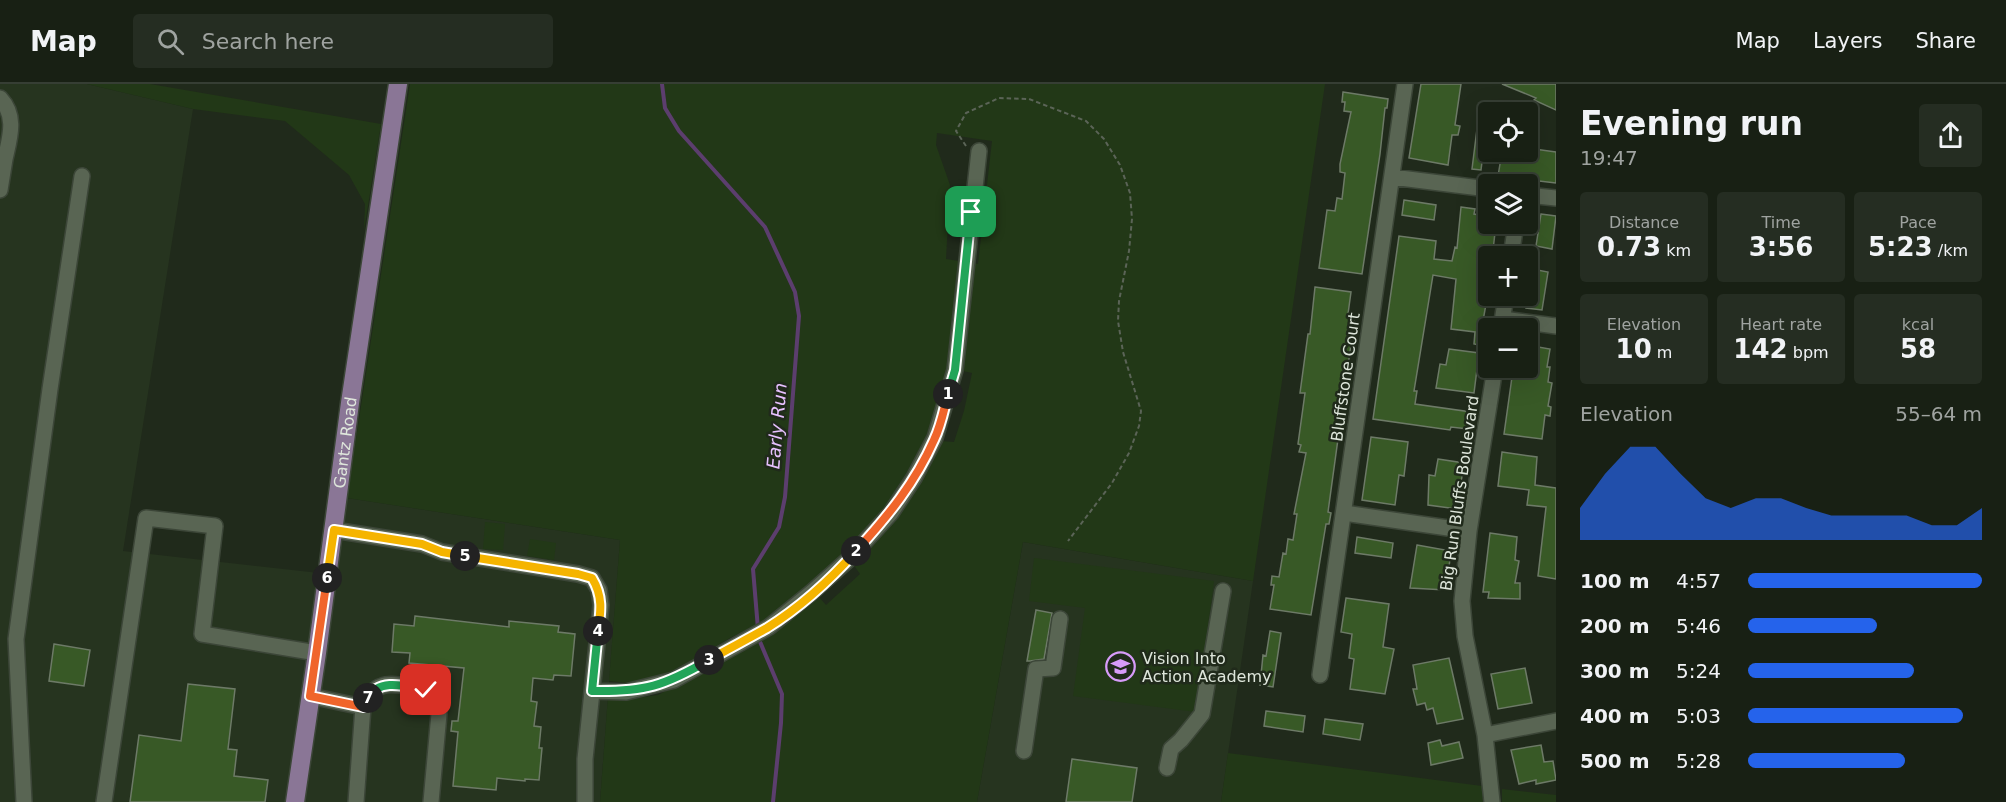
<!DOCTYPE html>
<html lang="en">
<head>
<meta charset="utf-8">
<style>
	:root { --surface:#182014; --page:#252d22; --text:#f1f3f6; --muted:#9fa3a0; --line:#363e34; --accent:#2563eb }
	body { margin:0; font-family:"DejaVu Sans",sans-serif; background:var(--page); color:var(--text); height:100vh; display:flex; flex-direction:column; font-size:22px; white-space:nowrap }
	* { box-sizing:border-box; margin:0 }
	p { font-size:20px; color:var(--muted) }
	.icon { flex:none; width:33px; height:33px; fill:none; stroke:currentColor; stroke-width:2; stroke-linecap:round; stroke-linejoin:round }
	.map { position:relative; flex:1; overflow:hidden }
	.sheet { display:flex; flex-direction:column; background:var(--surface); width:450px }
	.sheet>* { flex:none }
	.buttons { position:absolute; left:1478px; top:18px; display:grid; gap:12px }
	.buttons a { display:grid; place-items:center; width:60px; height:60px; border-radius:6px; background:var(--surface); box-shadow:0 6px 24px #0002,0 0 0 2px var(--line); font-size:30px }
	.pin { position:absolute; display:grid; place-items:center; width:51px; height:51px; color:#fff; margin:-26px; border-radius:12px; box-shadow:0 3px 9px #0006 }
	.km { position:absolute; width:30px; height:30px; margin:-15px; border-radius:50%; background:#222; color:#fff; font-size:16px; line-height:30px; text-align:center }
	.round { display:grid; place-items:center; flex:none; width:63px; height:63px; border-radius:6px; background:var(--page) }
	.overview { display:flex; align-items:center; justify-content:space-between; height:102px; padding:0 24px }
	h1 { font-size:33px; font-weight:700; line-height:45px }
	.figures { display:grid; grid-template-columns:repeat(3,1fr); gap:9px; height:102px; padding:6px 24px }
	.figures div { display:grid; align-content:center; border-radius:6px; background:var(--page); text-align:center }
	.figures b { font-size:26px; font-weight:700 }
	.figures small { font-size:16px; font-weight:400 }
	.figures p { font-size:16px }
	.chart { height:168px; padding:12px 24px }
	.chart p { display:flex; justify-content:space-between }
	.chart svg { width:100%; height:108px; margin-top:6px; fill:var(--accent); opacity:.7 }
	ul { padding:0 24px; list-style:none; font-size:20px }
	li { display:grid; grid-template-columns:96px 72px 1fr; align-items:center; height:45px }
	li i { height:15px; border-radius:8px; background:var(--accent) }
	header { display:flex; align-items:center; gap:36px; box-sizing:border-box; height:84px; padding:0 30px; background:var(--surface); border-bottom:2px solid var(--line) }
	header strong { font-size:28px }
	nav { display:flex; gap:33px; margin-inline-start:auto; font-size:21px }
	.search { width:420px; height:54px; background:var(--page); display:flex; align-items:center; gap:15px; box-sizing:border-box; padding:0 21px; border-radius:6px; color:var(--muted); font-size:22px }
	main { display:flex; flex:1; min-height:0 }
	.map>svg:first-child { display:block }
	.built { fill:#26341f }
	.green { fill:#223817 }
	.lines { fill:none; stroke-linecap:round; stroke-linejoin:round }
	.stream { stroke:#5c3e6e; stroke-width:4 }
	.building { fill:#385926; stroke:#6d7a67; stroke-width:1.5 }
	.minor-casing { stroke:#3c4638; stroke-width:18 }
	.major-casing { stroke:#3c4638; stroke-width:21 }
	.path { stroke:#5b6457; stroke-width:2; stroke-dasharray:4.5 3; stroke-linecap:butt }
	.minor { stroke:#596553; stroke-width:15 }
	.major { stroke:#8a7696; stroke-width:18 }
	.split-1-casing { stroke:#fff; stroke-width:12 }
	.split-2-casing { stroke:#fff; stroke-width:12 }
	.split-3-casing { stroke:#fff; stroke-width:12 }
	.split-4-casing { stroke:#fff; stroke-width:12 }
	.split-5-casing { stroke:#fff; stroke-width:12 }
	.split-6-casing { stroke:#fff; stroke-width:12 }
	.split-7-casing { stroke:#fff; stroke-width:12 }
	.split-8-casing { stroke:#fff; stroke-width:12 }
	.split-1 { stroke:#22a559; stroke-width:8 }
	.split-2 { stroke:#f0652b; stroke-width:8 }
	.split-3 { stroke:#f5b400; stroke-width:8 }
	.split-4 { stroke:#22a559; stroke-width:8 }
	.split-5 { stroke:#f5b400; stroke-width:8 }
	.split-6 { stroke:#f5b400; stroke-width:8 }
	.split-7 { stroke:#f0652b; stroke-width:8 }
	.split-8 { stroke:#22a559; stroke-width:8 }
	.labels { text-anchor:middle; stroke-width:5; stroke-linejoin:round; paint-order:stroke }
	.street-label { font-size:16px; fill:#dee6db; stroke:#202a1b }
	.poi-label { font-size:16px; fill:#dee6db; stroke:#202a1b; text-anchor:start }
	.water-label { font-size:18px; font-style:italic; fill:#e7c1ff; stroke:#202a1b }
</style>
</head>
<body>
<header>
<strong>Map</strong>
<div class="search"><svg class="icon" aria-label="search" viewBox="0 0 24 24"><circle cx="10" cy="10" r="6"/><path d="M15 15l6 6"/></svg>Search here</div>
<nav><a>Map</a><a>Layers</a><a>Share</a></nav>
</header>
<main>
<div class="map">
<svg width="1556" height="718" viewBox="0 0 1556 718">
	<rect width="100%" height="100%" fill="#202a1b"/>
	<path class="built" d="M0,0h87l106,25 -70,442 214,24 10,-77 273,42 -20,262h-600z
		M1023,458l230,39 -32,221h-244z"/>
	<path class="green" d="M87,0h63l231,40 -17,107 1,-27 -16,-29 -64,-54 -92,-12z
		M410,0h915l-72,497 -230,-39 -46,260h-377l8,-106 28,2 22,-3 73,-40 87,-59 8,9 34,-31 -7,-10 87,-123 14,1 10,-31 8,-38 -13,-3 11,-108 8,2 14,-123 -55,-8 -1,12 14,40 -4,74 13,2 -12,109 -20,73 -21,38 -28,40 -60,61 -50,37 -38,19 -66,39 -28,7 -27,-3 11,-141 -273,-42z
		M485,438l20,2 -2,26 -20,-1z
		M530,455l26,4 -2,17 -27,-4z
		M1034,474l180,23 -18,131 -123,-16 12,-88 -56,-7z
		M1228,669l254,33 1,16h-262z
		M1502,705l54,6v7h-54z"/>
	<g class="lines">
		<path class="stream" d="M662,0l3,24 14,23 86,96 30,65 4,24 -14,181 -6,30 -26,42 5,60
			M758,553l24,57 -1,29 -8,79"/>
	</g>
	<path class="building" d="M1421,0h40l-6,41 5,1 -2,9h-6l-4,30 -39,-7z
		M1502,0h54v26l-22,-10 2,-2z
		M1343,8l45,7 -1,9h-2l-5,46 -18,120 -43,-6 8,-58 8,1 2,-13 5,1 3,-26 -5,-1v-8l11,-52 -7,-1 1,-9h-3z
		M1477,45l9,1 -5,40 -9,-1z
		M1527,64l29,4v31l-58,-7 4,-24h25z
		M1404,116l32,5 -2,15 -32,-5z
		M1461,123l14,2 -1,5 14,2v8h8l-3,26h-5v43l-7,39 5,1 -1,13 -11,-2 1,-12 -24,-3 5,-50 -23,-4 -19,116h3l-2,13 56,8 -3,17 -17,-2 -1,3 -77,-11 26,-183 37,5 -2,18 18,2 3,-14 2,1z
		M1541,130l15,2 -4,33 -16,-3z
		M1532,185l16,3 -6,38 -16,-2z
		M1315,203l36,5 -3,22 7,1 -27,197 3,1 -2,11h-3l-15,91 -41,-6 4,-24h-3l1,-9 7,1 4,-24 3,1 2,-15 5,1 4,-26h-3l12,-61 -7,-1 2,-7 -3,-1 7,-51h-5l8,-59h2z
		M1527,261l23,4 -3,18h3l-2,15 4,1 -4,23 3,1 -1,9 -5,-1 -3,24 -38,-5 8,-57 15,2z
		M1449,265l30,4 -5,40 -38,-5 4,-24 6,1z
		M1371,353l37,5 -4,34 -5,-1 -4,30 -33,-5z
		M1502,368l35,5 -2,28 21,3v91l-18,-3 8,-69 -19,-2 2,-15 -31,-4z
		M1438,375l26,4 -7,46 -29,-4 1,-30 6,1z
		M1490,449l27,4 -2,23 4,1 -4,22h5v16l-32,-1 1,-6h-6z
		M1357,453l36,6 -2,15 -36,-5z
		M1417,461l34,6 -5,39 -36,-2z
		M1346,514l43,6 -6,43 11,2 -9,45 -35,-5 4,-30 -5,-1 3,-24 -11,-2z
		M1036,526l16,3 -8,46 -14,2h-3z
		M415,532l94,11v-6l50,5 -1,6 17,2 -4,42 -17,-1 -1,5 -20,-2 -2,23 6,1 -3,24 7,1 -2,21h3l-3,32 -14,-1v2l-28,-3 -1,12 -43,-4 5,-54 -7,-1 1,-10h6l6,-53 -55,-5 1,-10 -18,-1 2,-28 20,2z
		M1270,547l11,2 -8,54 -13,-2 3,-30 3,1z
		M54,560l36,6 -6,36 -35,-5z
		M1449,574l14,61 -26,5 -4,-16 -6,2 -2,-7 -8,2 -4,-16h4l-4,-24z
		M1525,584l7,35 -34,6 -7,-35z
		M188,600l47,5 -7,60 9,1 -3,26 34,4 -3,22h-135l9,-67 42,6z
		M1266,627l39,5 -2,16 -39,-6z
		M1325,635l38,5 -3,16 -37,-6z
		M1440,656l2,6 17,-4 4,16 -32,7 -3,-22z
		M1541,661l3,17 9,-1 3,19 -20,4v-4l-17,4 -8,-34z
		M1072,675l65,9 -5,34h-66z"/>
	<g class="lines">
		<defs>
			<path id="minor" d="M0,14c17,18 10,39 5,61
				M0,74l5,1 -5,31
				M1392,93l96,12
				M1527,111l29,3
				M1511,172l5,-32
				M1503,235l53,7
				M1501,244l5,-32
				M1344,429l125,18
				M334,446l88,14 20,8 136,22 14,4 7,12 2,15 -16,154v43
				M1320,591l85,-591
				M592,607l34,1 48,-12 95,-53 43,-35 36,-32 43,-47 23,-35 21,-40 20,-68 24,-219
				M310,612l53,11 -7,95
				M363,623c5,-9 9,-18 19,-21 10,-4 46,2 52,10 4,5 4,12 5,18l-8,88
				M1485,651l71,-14
				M1024,667l12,-82 17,-1 7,-49
				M1167,684l4,-19 10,-9 21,-26 21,-123
				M24,718l-8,-163 34,-250 32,-213
				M104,718l42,-284 69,8 -13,108 115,19
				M1492,718l-7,-67 -20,-99 -3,-35 7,-70 26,-163"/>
			<g id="major">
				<path id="s1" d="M295,718l22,-149 33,-250 48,-319"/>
			</g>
		</defs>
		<use href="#minor" class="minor-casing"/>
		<use href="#major" class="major-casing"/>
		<path class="path" d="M966,62l-10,-15 10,-18 33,-15 30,1 57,22 18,18 16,26 10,28 2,26 -3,32 -10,50 -1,20 5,31 18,59 -2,15 -10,27 -17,30 -44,58"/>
		<use href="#minor" class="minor"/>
		<use href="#major" class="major"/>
	</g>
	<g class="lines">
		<defs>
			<path id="split-1" d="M948,310l7,-24 16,-158"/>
			<path id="split-2" d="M856,467c32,-35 59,-68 78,-111 7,-14 10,-31 14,-46"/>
			<path id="split-3" d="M709,576c19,-11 39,-21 58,-32 32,-20 64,-49 89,-77"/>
			<path id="split-4" d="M598,547l-6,60c53,1 72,-5 117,-31"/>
			<path id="split-5" d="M465,472l113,18 14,4c11,18 9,33 6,53"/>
			<path id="split-6" d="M327,494l7,-48 88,14 20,8 23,4"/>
			<path id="split-7" d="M327,494l-17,118 53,11 5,-9"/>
			<path id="split-8" d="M368,614c11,-21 40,-11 58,-8"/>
		</defs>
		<use href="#split-1" class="split-1-casing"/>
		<use href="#split-2" class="split-2-casing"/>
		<use href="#split-3" class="split-3-casing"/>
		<use href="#split-4" class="split-4-casing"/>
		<use href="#split-5" class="split-5-casing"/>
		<use href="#split-6" class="split-6-casing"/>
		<use href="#split-7" class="split-7-casing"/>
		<use href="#split-8" class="split-8-casing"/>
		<use href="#split-1" class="split-1"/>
		<use href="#split-2" class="split-2"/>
		<use href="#split-3" class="split-3"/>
		<use href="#split-4" class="split-4"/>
		<use href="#split-5" class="split-5"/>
		<use href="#split-6" class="split-6"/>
		<use href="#split-7" class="split-7"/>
		<use href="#split-8" class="split-8"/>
	</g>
	<defs>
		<symbol id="school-ring" viewBox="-11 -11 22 22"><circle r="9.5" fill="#202a1b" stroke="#d79bf9" stroke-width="1.5"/><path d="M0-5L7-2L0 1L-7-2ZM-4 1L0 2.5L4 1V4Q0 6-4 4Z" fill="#d79bf9"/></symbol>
	</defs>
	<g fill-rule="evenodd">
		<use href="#school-ring" x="1104" y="566" width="33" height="33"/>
	</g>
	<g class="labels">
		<g class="street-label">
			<text transform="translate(1345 293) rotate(-82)" y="6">Bluffstone Court</text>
			<text dy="6" stroke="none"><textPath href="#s1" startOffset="363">Gantz Road</textPath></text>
			<text transform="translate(1459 409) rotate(-82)" y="6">Big Run Bluffs Boulevard</text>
		</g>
		<g class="poi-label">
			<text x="1142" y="580">Vision Into<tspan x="1142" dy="18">Action Academy</tspan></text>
		</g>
		<g class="water-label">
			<text transform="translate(777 342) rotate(-85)" y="6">Early Run</text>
		</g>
	</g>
</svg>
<div class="buttons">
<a><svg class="icon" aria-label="locate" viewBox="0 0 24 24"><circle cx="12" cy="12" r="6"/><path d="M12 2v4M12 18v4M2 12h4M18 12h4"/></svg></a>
<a><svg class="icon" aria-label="layers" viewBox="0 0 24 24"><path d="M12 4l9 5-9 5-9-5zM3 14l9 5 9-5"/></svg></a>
<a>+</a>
<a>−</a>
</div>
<div class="pin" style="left:971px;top:128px;background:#1e9e55"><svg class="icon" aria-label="arrive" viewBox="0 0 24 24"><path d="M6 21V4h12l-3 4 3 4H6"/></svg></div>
<div class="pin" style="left:426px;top:606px;background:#d93025"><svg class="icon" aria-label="check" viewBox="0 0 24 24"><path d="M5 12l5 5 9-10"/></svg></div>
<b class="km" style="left:948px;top:310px">1</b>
<b class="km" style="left:856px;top:467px">2</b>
<b class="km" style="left:709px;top:576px">3</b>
<b class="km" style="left:598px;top:547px">4</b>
<b class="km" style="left:465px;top:472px">5</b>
<b class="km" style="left:327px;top:494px">6</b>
<b class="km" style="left:368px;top:614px">7</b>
</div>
<section class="sheet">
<div class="overview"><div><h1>Evening run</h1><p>19:47</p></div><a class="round"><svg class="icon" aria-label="share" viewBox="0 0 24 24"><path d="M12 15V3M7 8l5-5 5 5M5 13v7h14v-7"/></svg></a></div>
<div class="figures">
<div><p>Distance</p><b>0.73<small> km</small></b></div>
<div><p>Time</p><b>3:56</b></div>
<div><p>Pace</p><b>5:23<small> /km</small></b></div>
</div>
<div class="figures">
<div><p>Elevation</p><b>10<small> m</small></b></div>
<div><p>Heart rate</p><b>142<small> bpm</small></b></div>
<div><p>kcal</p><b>58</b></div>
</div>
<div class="chart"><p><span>Elevation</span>55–64 m</p>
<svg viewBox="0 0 160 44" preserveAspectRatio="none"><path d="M0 44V31L10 17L20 6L30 6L40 17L50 27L60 31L70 27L80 27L90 31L100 34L110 34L120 34L130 34L140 38L150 38L160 31V44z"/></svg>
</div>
<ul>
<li><b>100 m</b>4:57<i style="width:100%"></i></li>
<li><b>200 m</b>5:46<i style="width:55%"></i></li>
<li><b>300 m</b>5:24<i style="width:71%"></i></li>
<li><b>400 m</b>5:03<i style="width:92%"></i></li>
<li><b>500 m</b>5:28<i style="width:67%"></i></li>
</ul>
</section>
</main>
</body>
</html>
